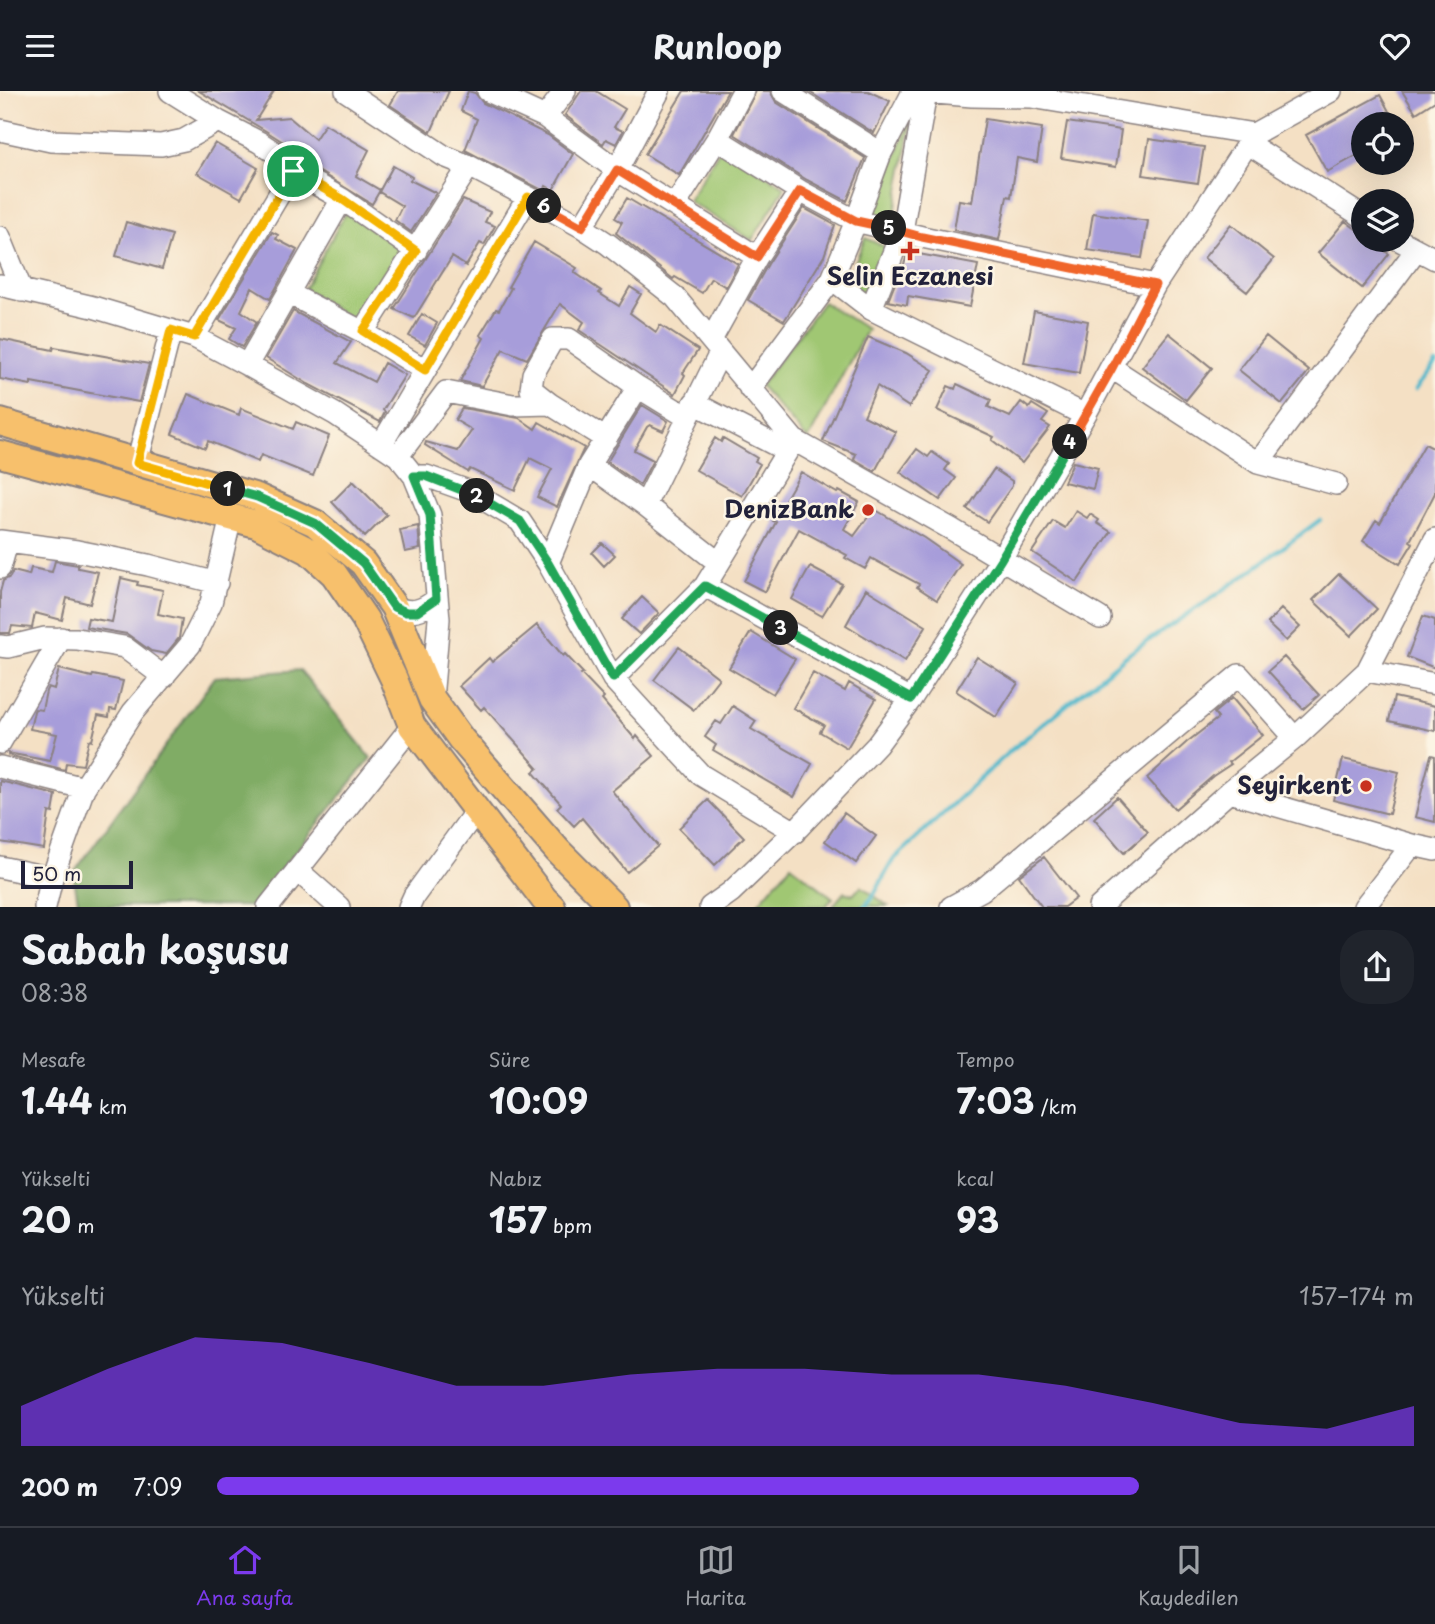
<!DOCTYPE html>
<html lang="tr">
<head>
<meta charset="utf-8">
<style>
	:root { --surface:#171b24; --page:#20242c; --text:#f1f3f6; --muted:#9ea1a6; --line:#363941; --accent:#7c3aed }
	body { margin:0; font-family:"Playpen Sans",sans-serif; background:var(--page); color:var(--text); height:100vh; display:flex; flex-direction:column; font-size:26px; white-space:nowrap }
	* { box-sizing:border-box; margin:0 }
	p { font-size:23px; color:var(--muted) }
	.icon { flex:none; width:38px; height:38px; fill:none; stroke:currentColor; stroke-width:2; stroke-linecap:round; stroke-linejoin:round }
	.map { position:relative; height:816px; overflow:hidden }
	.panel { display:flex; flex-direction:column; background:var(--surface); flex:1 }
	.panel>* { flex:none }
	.fabs { position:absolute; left:1351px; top:21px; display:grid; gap:14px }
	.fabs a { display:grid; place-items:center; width:63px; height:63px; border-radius:50%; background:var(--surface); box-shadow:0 7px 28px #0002; font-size:35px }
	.scale { position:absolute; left:21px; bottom:18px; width:112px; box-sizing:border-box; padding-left:7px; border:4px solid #22223b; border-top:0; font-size:19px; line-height:24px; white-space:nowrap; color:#22223b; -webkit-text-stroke:5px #fcf5e5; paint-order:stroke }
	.pin { position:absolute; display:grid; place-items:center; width:60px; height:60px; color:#fff; margin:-30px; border:4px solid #fff; border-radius:50%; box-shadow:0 2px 7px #0007 }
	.km { position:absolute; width:35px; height:35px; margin:-18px; border-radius:50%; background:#222; color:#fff; font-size:19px; line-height:35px; text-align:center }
	.round { display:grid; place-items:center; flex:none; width:74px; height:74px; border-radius:28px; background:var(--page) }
	.summary { display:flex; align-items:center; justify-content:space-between; height:119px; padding:0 21px }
	h1 { font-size:38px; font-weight:700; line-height:52px }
	.stats { display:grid; grid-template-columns:repeat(3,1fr); gap:10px; height:119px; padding:7px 21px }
	.stats div { display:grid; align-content:center }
	.stats b { font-size:35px; font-weight:700 }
	.stats small { font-size:19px; font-weight:400 }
	.stats p { font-size:19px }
	.chart { height:196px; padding:14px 21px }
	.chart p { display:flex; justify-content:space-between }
	.chart svg { width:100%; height:126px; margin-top:7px; fill:var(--accent); opacity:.7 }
	ul { padding:0 21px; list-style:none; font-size:23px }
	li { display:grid; grid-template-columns:112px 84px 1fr; align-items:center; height:52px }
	li i { height:18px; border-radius:9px; background:var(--accent) }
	header { display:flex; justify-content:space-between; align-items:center; height:91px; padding:0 21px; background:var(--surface); font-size:32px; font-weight:700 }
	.tabs { display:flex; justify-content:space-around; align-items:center; height:98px; border-top:2px solid var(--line); background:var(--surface); font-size:19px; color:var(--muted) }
	.tabs a { display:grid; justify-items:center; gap:4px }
	.tabs .selected { color:var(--accent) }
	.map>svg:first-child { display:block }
	.green { fill:#a0c773; stroke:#617457; stroke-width:2 }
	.forest { fill:#80ac65; stroke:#516750; stroke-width:2 }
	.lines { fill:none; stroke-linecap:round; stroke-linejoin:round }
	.stream { stroke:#4eb7cb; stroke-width:4.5 }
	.building { fill:#a79dda }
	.minor-casing { stroke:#8b8180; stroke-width:24 }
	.major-casing { stroke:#8b8180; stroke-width:30 }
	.minor { stroke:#fff; stroke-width:21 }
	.major { stroke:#f7c06c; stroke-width:26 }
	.split-1-casing { stroke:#fff; stroke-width:14 }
	.split-2-casing { stroke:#fff; stroke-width:14 }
	.split-3-casing { stroke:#fff; stroke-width:14 }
	.split-4-casing { stroke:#fff; stroke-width:14 }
	.split-5-casing { stroke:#fff; stroke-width:14 }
	.split-6-casing { stroke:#fff; stroke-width:14 }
	.split-7-casing { stroke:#fff; stroke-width:14 }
	.split-1 { stroke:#f5b400; stroke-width:9 }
	.split-2 { stroke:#22a559; stroke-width:9 }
	.split-3 { stroke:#22a559; stroke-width:9 }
	.split-4 { stroke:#22a559; stroke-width:9 }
	.split-5 { stroke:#f0652b; stroke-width:9 }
	.split-6 { stroke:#f0652b; stroke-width:9 }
	.split-7 { stroke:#f5b400; stroke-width:9 }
	.poi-dot { fill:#c8321e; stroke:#fcf5e5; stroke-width:2.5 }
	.labels { text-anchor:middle; stroke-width:5; stroke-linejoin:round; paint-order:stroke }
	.poi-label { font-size:24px; font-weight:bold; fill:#22223b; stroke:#fcf5e5; text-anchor:end }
</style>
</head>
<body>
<header><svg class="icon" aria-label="menu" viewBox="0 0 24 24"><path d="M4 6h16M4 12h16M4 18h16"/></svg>Runloop<svg class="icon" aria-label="heart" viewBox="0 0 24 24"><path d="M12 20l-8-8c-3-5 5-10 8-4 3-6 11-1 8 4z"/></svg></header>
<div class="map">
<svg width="1435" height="816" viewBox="0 0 1435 816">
	<rect width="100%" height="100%" fill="#fcf5e5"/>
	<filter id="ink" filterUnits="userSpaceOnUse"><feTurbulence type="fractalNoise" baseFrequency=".0143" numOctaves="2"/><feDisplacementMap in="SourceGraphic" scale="14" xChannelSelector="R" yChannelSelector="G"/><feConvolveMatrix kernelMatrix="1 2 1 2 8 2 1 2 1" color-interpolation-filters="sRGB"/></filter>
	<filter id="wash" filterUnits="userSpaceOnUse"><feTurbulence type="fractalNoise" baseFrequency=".00686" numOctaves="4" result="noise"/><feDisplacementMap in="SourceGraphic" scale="28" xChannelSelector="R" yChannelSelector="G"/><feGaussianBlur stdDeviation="1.57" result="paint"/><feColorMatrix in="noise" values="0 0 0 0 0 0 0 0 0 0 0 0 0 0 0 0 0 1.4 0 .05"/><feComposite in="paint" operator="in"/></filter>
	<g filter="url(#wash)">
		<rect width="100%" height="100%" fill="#f4e0c4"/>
		<path class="green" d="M913,22l-20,111 -20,-10z
			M721,56l64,40 -33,53 -64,-39z
			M346,121l60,40 -47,73 -55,-36z
			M865,147l23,10 -21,49 -11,-8 -5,-17z
			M823,211l44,27 -59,111 -48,-54z
			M791,774l42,33 -7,8h-70z
			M861,795l27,20h-55l11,-14 9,3z"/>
		<path class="forest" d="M300,579l71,88 -119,148h-173l-6,-32 142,-197z"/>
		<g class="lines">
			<path class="stream" d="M1416,298l19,-25
				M864,816l8,-9 21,-38 117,-109 120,-98 114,-77 76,-56"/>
		</g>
		<g id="blocks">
			<path class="building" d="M199,0h75l-18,29 33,-3 26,22 10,-15 44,26 -13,26 24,14 13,-24 19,11 -2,3 26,13 -25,39 -16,-12 7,-14 -23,-14 -7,12 -70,-43 -11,-14 -25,-16z
				M398,0h51l-18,41 -41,-27z
				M468,0l7,2 8,10 65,32 25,19 -20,36 -7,-4 -2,5 -79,-41 12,-31 -16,-8z
				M581,0h15l29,18 -11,18 9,4 -7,13 -10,-5 -3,5 -38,-29z
				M684,0h44l-49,84 -34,-21z
				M756,0h14l6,11 89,56 -18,43 -40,-21 -73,-46z
				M808,0h60l22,10 -16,32z
				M1402,0h33v10l-19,12z
				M1380,4l16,29h-33v28l-36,20 -21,-37z
				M985,28l57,9 -5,34 -20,-4 -6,39 -4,-1 -8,44 -45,-10 5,-30 13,2z
				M1067,31l54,8 -5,37 -55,-9z
				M1149,48l55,8 -6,36 -55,-8z
				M215,52l43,25 -17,30 -44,-25z
				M627,107l111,66 -12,23 -15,-9 -9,15 -27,-16 -2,2 -57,-46 6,-11 -7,-4z
				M463,109l27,12 -5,10 10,4 -11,19 -4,-2 -14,23 -14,-9 -38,61 -20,-9z
				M804,117l31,17 -11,31 -40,65 -36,-21 20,-36z
				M1093,122l55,8 -6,37 -55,-8z
				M1345,130l18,13v6h7l19,14 -27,34 -44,-35z
				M126,131l46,13 -10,34 -46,-13z
				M1231,133l43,35 -27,33 -43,-34z
				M272,141l6,3 -2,4 21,11 -27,49 -18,-11 -11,23 16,11 -15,25 -13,-8 7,-11 -17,-8z
				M534,151l43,26 -3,4 27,19 -2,2 20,13 11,-19 11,7 -11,19 26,19 4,-7 38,25 -15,23 2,2 -10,19 -96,-64 5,-8 -24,-18 -33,55 -24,-10 -21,37 -22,-5 24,-43 -4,-3 16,-26 3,1 12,-22 -3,-1z
				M908,161l70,13 -8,42 -62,-11 -1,9 -19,-4 8,-20h3z
				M293,220l58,31 -14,21 37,19 10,-19 21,12 -22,35 2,2 -5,10 -72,-38 -42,-26z
				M1034,220l54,10 -9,52 -55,-10z
				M422,223l15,9 -12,22 -16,-9z
				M1169,242l43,35 -26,32 -44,-33z
				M1266,245l43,35 -27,33 -43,-34z
				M868,246l38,16 27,17 -24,37 -32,-21 -13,30 32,16 -21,39 -21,-12 2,-5 -33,-13z
				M0,248l53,11 1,-3 95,17 -10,38 -108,-20v3l-31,-6z
				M957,293l34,16 -3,7 22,10 11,-15 8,6 3,-4 16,10 -6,8 8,5 -28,36 -30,-23 2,-3 -57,-27 11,-24 7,3z
				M188,303l51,21 2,-7 52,21 3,-7 33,14 -16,40 -52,-21 -3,7 -50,-21 -3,7 -33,-14z
				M642,314l26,16 -5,10 -13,-6 -3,2 -13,23 19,10 -13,25 -33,-23z
				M462,317l57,10 16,11 4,-7 45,26 -27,59 -20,-10 15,-28 -22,-11 -15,32 -45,-21 -2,3 -43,-27 1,-3 32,9 14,-21 -17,-10z
				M715,347l6,4 2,-4 34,20 -2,3 5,3 -18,32 -46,-26z
				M1425,353l10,5v44l-25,48 3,2 -13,21 -37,-23 13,-21 4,3z
				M917,358l11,8 4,-5 17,12 -4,6 11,8 -16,22 -40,-28z
				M1073,371l25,6 -5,21 -29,-7z
				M994,378l18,12v5l-25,36 -20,-13z
				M801,381l36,21 2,-2 20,11 -15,27 10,7 20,-27 50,29 37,26 -24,36 -20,-13 2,-3 -48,-26 -6,11 -20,-11 2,-3 -48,-26 -34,63 -21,-11 32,-59 -3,-1z
				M353,390l34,34 -22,22 -33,-35z
				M1076,420l11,7 3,-4 9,6 -2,3 14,9 -34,50 -45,-30 21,-31 12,7z
				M418,435l2,23 -15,3 -5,-22z
				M602,452l13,12 -11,11 -12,-13z
				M55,470l23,4v3l20,4 -8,32 -23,-6 -5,22 -27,-7 -3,15 -20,-2 -2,7h-10v-41l3,-11 7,-4 3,-6 16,4 2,-7 21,4z
				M810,476l32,17 -20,32 -30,-17z
				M1339,483l38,35 -26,27 -38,-36z
				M121,487l17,4 -1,3 26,5 -5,24 24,5 -3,19 -13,16 -15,-3 -24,-17 -41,-7 2,-9 24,4z
				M866,498l60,37 -21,35 -59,-36z
				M642,506l17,16 -20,21 -17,-15z
				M1281,518l19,18 -14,14 -19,-18z
				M1423,525l12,4v48l-28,-11z
				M537,534l26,31 2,-2 18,19 -2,1 23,24 -2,2 33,39 2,-3 17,20 -42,35 46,55 -31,26 -45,-54 -8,8 -17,-18 4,-4 -28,-32 5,-4 -54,-61 -3,3 -22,-24 30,-28 3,4z
				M751,541l44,27 -22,35 -44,-26z
				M679,556l40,31 -25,32 -40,-30z
				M977,566l41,26 -22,34 -40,-26z
				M1284,566l35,38 -16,14 -35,-38z
				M59,578l33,8 1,-2 30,6 -7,29 -6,-1 -1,8 -11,-2 -6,26 -3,-1 -6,25 -17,-2 -1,7 -57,-15v-2l42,8 7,-27 -27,-5 4,-18 1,-2 7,1 4,-19 2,-4 6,2z
				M813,582l32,18 4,-8 27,16 -29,49 -27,-16 4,-7 -31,-17z
				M1394,606l41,9v25l-46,-10z
				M1232,607l31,37 -34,27 2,2 -18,12 -38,33 -28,-31 40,-36 31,-24 -4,-5z
				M733,615l23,15 -5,8 61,35 -18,33 -81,-47 3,-5 -11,-8 11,-16 5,3z
				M1431,664l4,1v66l-20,-5z
				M1343,668l56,13 -10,42 -56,-14z
				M0,690l56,14 -3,18 -4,-1 -5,37 -44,-7z
				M1117,706l31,35 -24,21 -30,-35z
				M708,709l36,37 -29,28 -36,-37z
				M844,722l32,23 -20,27 -31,-22z
				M1044,766l32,41 -12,9h-22l-23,-31z"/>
		</g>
	</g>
	<g filter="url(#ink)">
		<use href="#blocks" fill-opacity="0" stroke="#8b8180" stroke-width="2"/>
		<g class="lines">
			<defs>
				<path id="minor" d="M170,0l48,30 41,21 24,16 10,13 49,28 74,52
					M346,0l98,65 25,10 59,31 54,30 26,17 67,53 119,143 159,90 147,88
					M488,0l57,26 72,53 140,87
					M912,0l60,5 59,1 223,37
					M545,26l20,-26
					M0,39l51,11 110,4 23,-5 34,-19
					M717,48l83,52 56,30 66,16 233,48
					M1247,52l116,74
					M881,62l32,-61
					M675,114l42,-66 26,-48
					M582,136l35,-57 42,-79
					M0,146l22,54
					M1399,149l36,19
					M832,188l39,30 214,106
					M0,194l93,22 101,30 53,28 88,49 63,42 16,20 16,39 9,104 -7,80
					M288,202l75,39 62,38
					M871,218l31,-78 24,-138
					M363,241l106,-166
					M194,246l99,-166
					M711,249l46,-83 43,-66
					M247,274l95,-166
					M1112,277l146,95 78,21
					M750,298l82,-110 24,-58 25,-68 -98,-62
					M694,312l93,48
					M606,348l-56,-35 -19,-15 2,-15 20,-35h16l69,48 49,30
					M381,354l147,-248
					M398,365l48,-64 67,13 37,-1
					M137,372l34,-133
					M1258,372l158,-213
					M589,374l56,40 74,58
					M414,385h12l45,16 49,29 28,42 65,116 88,96 94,57
					M645,414l75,-152
					M0,450l77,10 71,14 69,18
					M548,472l41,-98 49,-78
					M0,477l7,-25
					M705,495l206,113
					M394,516c18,7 28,4 43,-8
					M0,555l8,1 37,-9 32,1 47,8 40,30
					M1367,580l68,13
					M613,588l92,-93 89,-146
					M0,652l61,-105
					M0,676l84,21
					M1229,701l183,53 -48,62
					M1412,754l23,5
					M0,776l52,11
					M297,779l42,37
					M45,816l7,-29 32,-90 49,-76 57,-67 21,-42 20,-86
					M268,816l144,-181
					M409,816l5,-11 62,-85
					M710,816l21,-15 68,-65 78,-82 34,-46 90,-140 84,-144 70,-130 99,-151 77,-43
					M951,816l31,-17 257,-215 56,63
					M1099,816l130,-115 66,-54 72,-67 68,-132"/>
				<path id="major" d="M0,331l257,75 58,26 48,40 31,44 38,92 29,40 97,112 56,56
					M0,363l256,70 53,27 25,23 31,45 29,60 18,47 132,173 8,8"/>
			</defs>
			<use href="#minor" class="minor-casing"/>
			<use href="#major" class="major-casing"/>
			<use href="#minor" class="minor"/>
			<use href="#major" class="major"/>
		</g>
	</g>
	<g class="lines" filter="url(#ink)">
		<defs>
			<path id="split-1" d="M228,398l-91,-26 34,-133 23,7 99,-166"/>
			<path id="split-2" d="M228,398l29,8 58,26 48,40 31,44 12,5h11l19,-13 -6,-84 -16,-39h12l51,20"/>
			<path id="split-3" d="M477,405l43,25 28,42 65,115 92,-92 76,42"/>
			<path id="split-4" d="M781,537l130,71 90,-140 69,-117"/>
			<path id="split-5" d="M889,137l33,9 233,48 -43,83 -42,74"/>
			<path id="split-6" d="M544,115l38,21 35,-57 140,87 43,-66 56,30 33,7"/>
			<path id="split-7" d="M293,80l49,28 74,52 -53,80 62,39 103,-173 16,9"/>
		</defs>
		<use href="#split-1" class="split-1-casing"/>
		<use href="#split-2" class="split-2-casing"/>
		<use href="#split-3" class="split-3-casing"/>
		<use href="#split-4" class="split-4-casing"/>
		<use href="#split-5" class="split-5-casing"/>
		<use href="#split-6" class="split-6-casing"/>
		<use href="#split-7" class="split-7-casing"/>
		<use href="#split-1" class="split-1"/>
		<use href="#split-2" class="split-2"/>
		<use href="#split-3" class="split-3"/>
		<use href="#split-4" class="split-4"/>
		<use href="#split-5" class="split-5"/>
		<use href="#split-6" class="split-6"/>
		<use href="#split-7" class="split-7"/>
	</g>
	<g class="poi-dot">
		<path d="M906.5 149.5h7v7h7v7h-7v7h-7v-7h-7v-7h7z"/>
		<circle cx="868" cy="419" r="7"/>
		<circle cx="1366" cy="695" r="7"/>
	</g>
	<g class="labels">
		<g class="poi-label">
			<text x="910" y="194" text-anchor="middle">Selin Eczanesi</text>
			<text x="854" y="427">DenizBank</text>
			<text x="1352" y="703">Seyirkent</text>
		</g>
	</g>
</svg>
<div class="fabs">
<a><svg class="icon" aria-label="locate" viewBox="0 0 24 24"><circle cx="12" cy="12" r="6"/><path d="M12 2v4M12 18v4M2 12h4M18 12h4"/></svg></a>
<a><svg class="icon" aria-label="layers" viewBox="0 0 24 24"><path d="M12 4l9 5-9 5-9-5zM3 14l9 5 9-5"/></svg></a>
</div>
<div class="scale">50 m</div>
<div class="pin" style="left:293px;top:80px;background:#1e9e55"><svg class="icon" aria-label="arrive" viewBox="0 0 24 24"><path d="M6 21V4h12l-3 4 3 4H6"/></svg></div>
<b class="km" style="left:228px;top:398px">1</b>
<b class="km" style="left:477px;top:405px">2</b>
<b class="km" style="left:781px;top:537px">3</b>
<b class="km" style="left:1070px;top:351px">4</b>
<b class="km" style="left:889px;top:137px">5</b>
<b class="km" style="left:544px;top:115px">6</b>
</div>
<section class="panel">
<div class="summary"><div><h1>Sabah koşusu</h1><p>08:38</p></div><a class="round"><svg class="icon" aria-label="share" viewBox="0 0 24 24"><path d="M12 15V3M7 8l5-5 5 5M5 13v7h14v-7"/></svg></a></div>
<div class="stats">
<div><p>Mesafe</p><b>1.44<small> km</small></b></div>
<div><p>Süre</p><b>10:09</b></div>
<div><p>Tempo</p><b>7:03<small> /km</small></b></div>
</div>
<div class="stats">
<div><p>Yükselti</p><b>20<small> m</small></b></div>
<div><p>Nabız</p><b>157<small> bpm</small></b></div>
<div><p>kcal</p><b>93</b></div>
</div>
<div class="chart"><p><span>Yükselti</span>157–174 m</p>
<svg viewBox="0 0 160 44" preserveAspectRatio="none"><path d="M0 44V30L10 17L20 6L30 8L40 15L50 23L60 23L70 19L80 17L90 17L100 19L110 19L120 23L130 29L140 36L150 38L160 30V44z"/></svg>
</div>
<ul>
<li><b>200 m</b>7:09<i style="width:77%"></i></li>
</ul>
</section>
<nav class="tabs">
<a class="selected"><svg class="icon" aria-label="home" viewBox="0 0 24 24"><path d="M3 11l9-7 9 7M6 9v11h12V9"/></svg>Ana sayfa</a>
<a><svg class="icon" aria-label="map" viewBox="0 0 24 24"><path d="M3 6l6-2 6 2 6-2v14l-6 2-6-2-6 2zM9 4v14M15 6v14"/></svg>Harita</a>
<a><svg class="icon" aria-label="saved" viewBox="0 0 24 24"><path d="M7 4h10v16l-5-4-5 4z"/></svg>Kaydedilen</a>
</nav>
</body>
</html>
